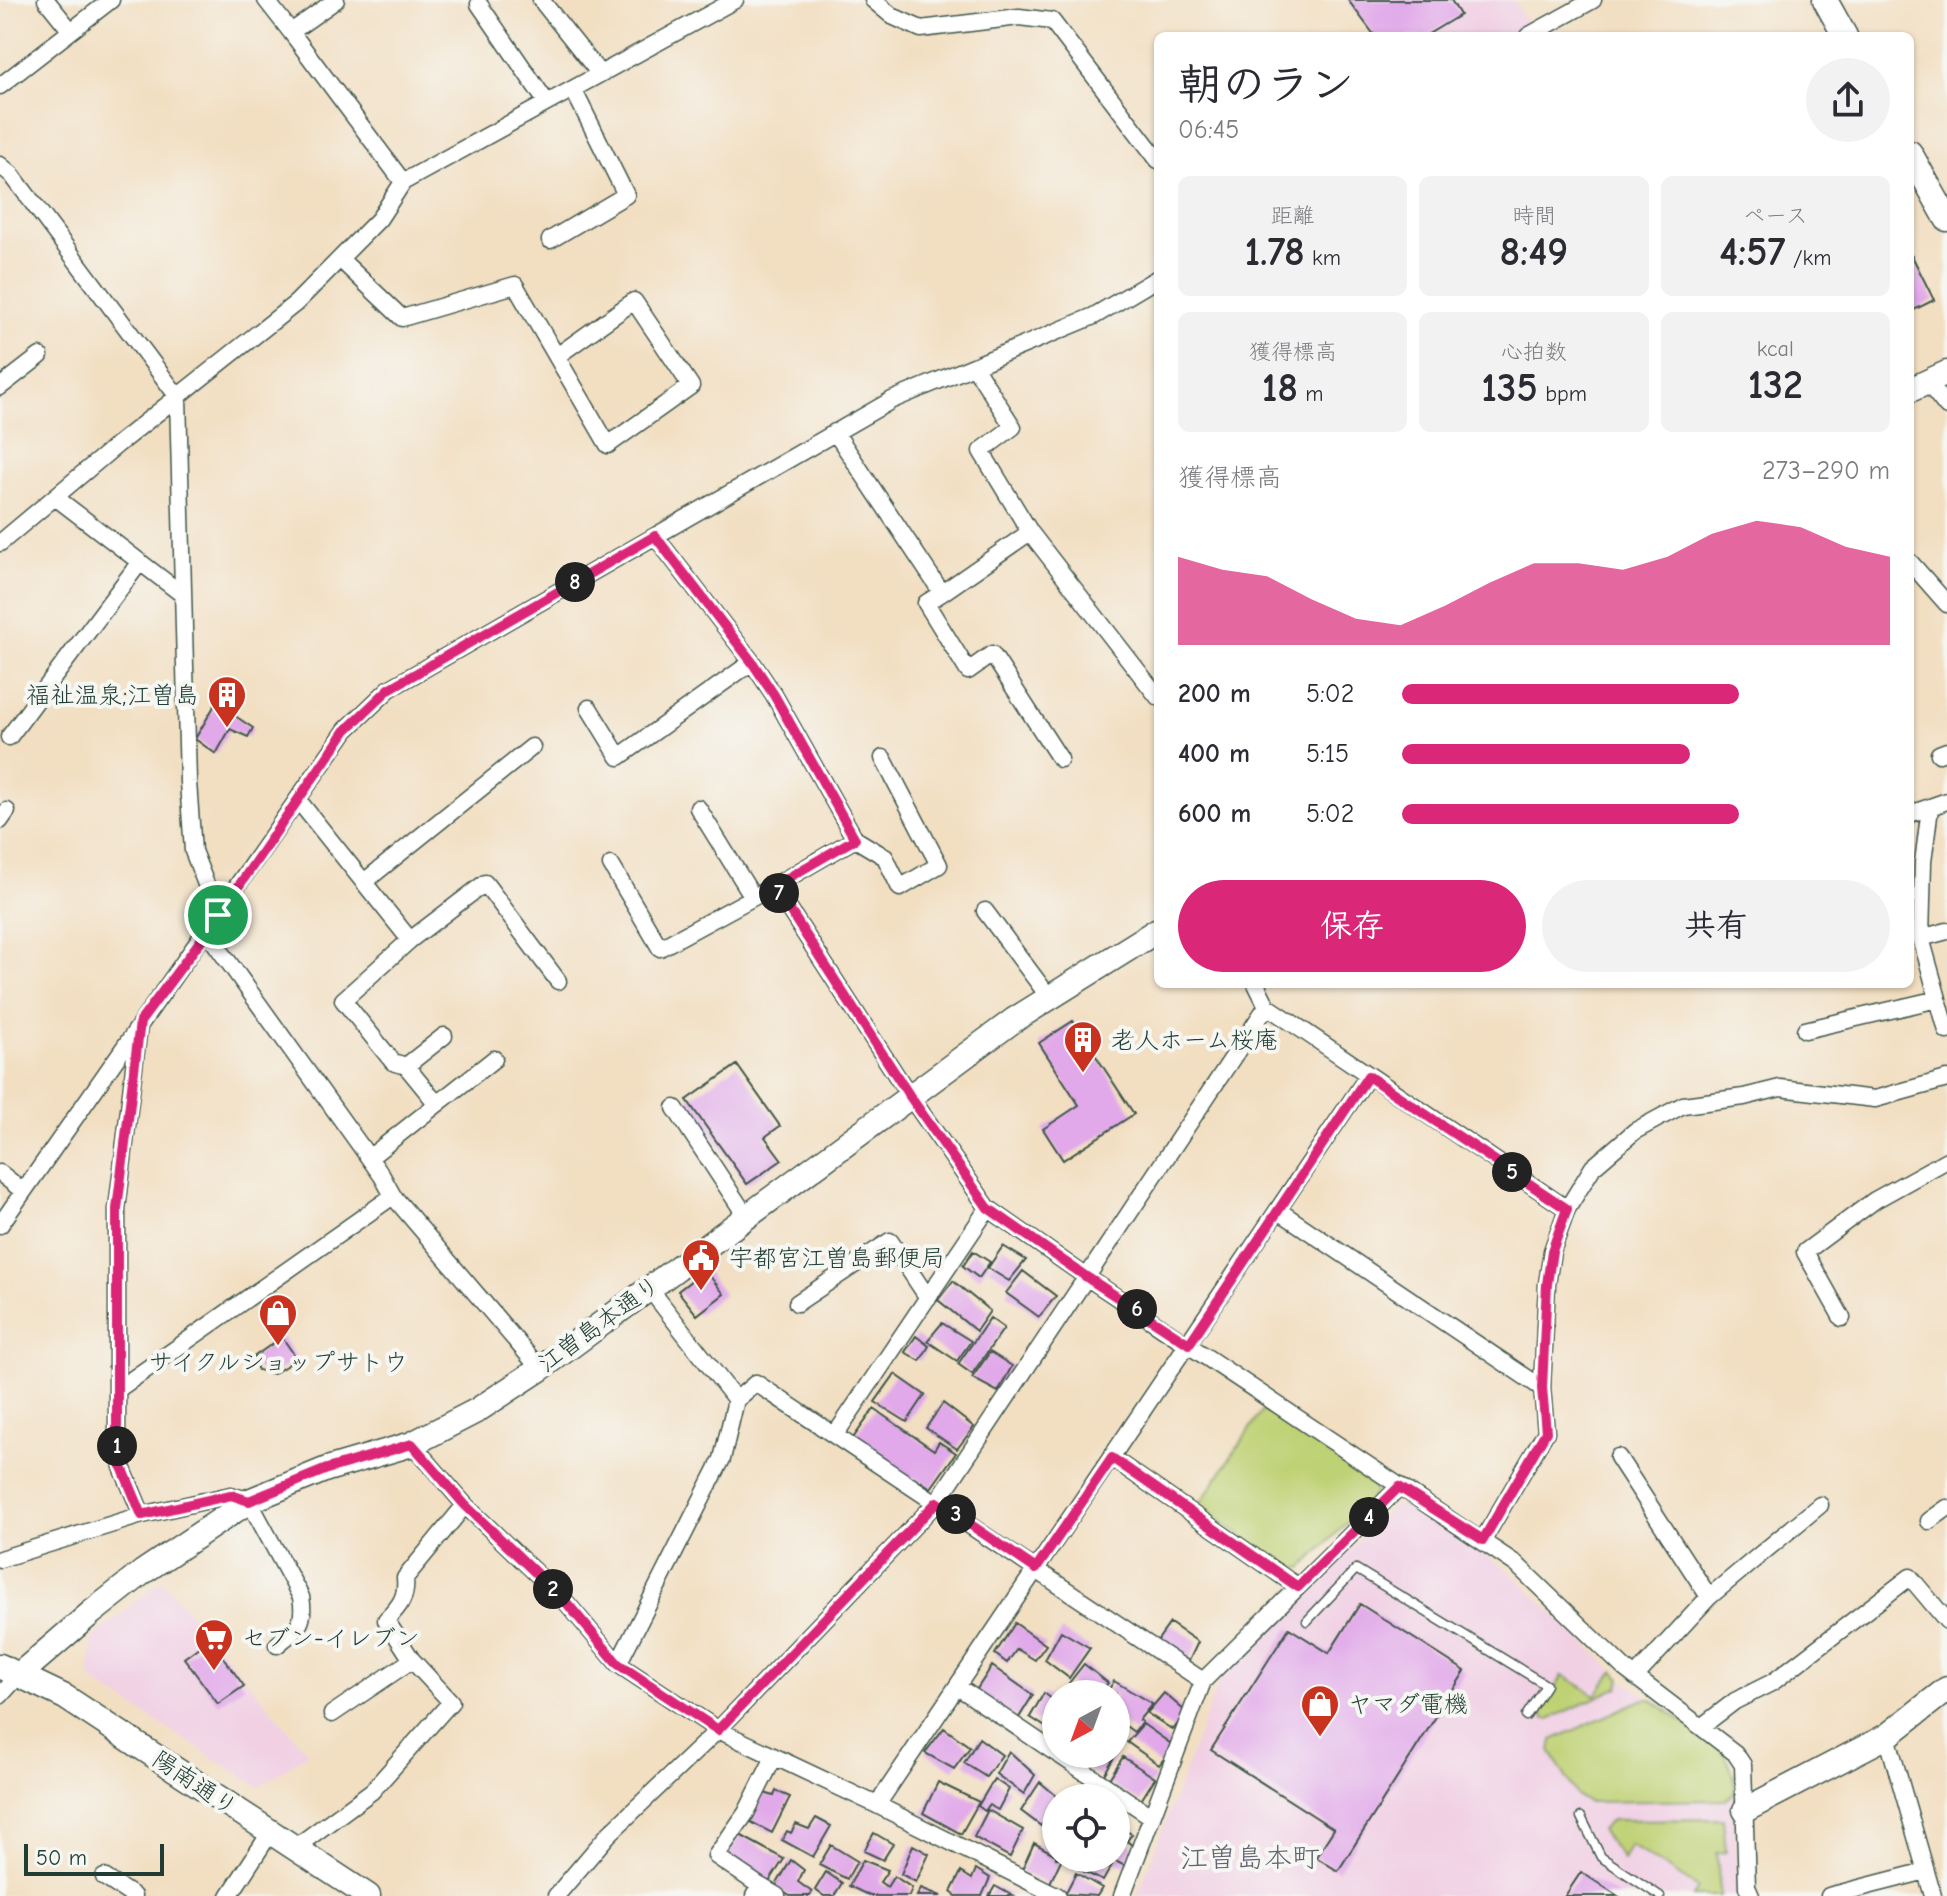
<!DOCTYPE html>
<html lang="ja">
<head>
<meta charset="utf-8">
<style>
	:root { --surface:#fff; --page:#f2f2f3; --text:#2b2b33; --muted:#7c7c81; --accent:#db2777 }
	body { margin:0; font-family:"Comic Neue","Klee One",sans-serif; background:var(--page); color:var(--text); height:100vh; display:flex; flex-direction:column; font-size:30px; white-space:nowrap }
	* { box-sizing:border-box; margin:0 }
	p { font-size:26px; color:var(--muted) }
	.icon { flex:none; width:44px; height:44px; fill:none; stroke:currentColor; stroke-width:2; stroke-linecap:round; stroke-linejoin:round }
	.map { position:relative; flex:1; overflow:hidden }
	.sheet { position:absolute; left:1154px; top:32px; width:760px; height:956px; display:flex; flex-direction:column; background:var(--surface); border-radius:12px; box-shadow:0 2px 6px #0004 }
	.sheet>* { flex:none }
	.needle { width:52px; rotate:221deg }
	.controls { position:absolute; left:1042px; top:1680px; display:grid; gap:16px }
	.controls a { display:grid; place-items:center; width:88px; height:88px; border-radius:50%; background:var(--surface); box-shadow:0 2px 6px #0004; font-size:40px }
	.scale { position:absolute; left:24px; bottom:20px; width:140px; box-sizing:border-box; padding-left:8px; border:4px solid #1f3d34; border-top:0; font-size:22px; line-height:28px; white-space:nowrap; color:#1f3d34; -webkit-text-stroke:6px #f6f6f2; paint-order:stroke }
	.pin { position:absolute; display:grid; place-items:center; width:68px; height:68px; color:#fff; margin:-34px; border:4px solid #fff; border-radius:50%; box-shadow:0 2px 8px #0007 }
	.km { position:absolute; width:40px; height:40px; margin:-20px; border-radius:50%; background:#222; color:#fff; font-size:22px; line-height:40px; text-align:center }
	.round { display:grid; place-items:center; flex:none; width:84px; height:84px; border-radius:42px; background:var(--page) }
	.summary { display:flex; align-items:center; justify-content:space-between; height:136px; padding:0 24px }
	h1 { font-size:44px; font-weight:700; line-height:60px }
	.figures { display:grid; grid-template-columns:repeat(3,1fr); gap:12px; height:136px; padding:8px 24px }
	.figures div { display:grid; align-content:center; border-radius:12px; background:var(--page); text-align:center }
	.figures b { font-size:40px; font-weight:700 }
	.figures small { font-size:22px; font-weight:400 }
	.figures p { font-size:22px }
	.chart { height:224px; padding:16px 24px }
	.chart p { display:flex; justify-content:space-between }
	.chart svg { width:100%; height:144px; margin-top:8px; fill:var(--accent); opacity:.7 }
	.primary-button { display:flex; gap:16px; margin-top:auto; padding:16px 24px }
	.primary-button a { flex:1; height:92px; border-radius:48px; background:var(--accent); color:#fff; font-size:32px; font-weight:700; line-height:92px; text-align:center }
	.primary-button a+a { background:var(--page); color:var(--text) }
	ul { padding:0 24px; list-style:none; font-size:26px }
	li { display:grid; grid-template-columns:128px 96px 1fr; align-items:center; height:60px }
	li i { height:20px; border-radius:10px; background:var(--accent) }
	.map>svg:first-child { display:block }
	.built { fill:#f1d0e4 }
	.green { fill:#bfd174; stroke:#6f8754; stroke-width:2 }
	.building { fill:#e1a9e9 }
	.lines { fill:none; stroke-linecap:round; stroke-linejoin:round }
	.lane-casing { stroke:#3f5549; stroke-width:11 }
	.street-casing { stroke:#3f5549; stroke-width:19 }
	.secondary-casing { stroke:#3f5549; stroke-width:27 }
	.lane { stroke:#fff; stroke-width:8 }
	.street { stroke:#fff; stroke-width:16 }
	.secondary { stroke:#fff; stroke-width:24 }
	.route-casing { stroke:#fff; stroke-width:16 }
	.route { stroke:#db2777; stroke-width:10 }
	.labels { text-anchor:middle; stroke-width:8; stroke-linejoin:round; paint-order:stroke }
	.poi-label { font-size:24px; fill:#1f3d34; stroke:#f6f6f2; text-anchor:start }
	.street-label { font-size:24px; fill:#1f3d34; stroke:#f6f6f2 }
	.quarter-label { font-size:28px; fill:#636373; stroke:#f6f6f2 }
</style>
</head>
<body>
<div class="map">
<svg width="1947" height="1896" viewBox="0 0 1947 1896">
	<rect width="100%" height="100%" fill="#f6f6f2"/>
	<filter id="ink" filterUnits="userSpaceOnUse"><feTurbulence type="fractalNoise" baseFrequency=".0125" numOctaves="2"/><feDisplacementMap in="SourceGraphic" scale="16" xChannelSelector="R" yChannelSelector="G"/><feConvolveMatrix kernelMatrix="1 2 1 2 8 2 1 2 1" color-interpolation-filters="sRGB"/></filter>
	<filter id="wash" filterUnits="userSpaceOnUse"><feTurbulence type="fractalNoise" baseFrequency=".006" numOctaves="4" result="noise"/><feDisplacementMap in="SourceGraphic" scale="32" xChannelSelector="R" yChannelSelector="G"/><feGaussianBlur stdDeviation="1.8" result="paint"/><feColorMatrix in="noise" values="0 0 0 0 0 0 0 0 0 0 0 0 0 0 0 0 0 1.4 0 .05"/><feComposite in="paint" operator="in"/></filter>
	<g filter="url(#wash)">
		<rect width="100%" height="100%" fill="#f2dfc2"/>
		<path class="built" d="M1348,0h166l16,29 -14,7h-141z
			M1394,1505l14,1 97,61 116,111 102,72 11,25 3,115 3,6h-603l85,-223z
			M162,1580l146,173 -49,34 -169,-108 2,-41z"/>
		<path class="green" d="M1264,1408l113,75 -4,13 -71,72h-15l-88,-63z
			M1614,1671l7,7 -2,9 -69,32h-5l-3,-5 1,-6 20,-33 33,20z
			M1644,1699h7l72,51 11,25 1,17 -10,8 -137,2 -10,-5 -28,-46 2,-11z
			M1723,1819l3,33 -9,1 3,43h-27l5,-8 -68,-43 -8,14 -21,-29 10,-10z"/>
		<g id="blocks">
			<path class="building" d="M1348,0h103l9,15 -35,21h-50z
				M1912,256l22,44 -24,12v-55z
				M216,703l37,25 -5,9 -18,-8 -14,25 -21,-15z
				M1073,1021l61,93 -71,46 -20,-31 36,-24 -40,-62z
				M737,1065l43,61 -15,11 17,23 -35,24 -60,-84z
				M1003,1246l23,14 -17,21 -21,-13z
				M973,1251l17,11 -11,16 -16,-12z
				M705,1270l19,24 -27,21 -19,-24z
				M1023,1271l33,25 -17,21 -33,-24z
				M953,1281l37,30 -14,20 -38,-31z
				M990,1318l14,10 -32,46 -14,-10z
				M942,1323l29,18 -14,20 -30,-20z
				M916,1336l13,10 -9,15 -15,-9z
				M282,1337l15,22 -24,15 -15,-4 -6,-12z
				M990,1352l22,14 -14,26 -26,-14z
				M895,1374l30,21 -18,27 -32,-20z
				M943,1403l31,24 -17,22 -31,-21z
				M874,1409l60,41 5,-8 17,11 -25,35 -17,-11 -2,4 -61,-40z
				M1360,1604l105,67 -127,200 -22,-14 18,-28 -123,-79 78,-122 40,25z
				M1015,1623l31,22 -11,15 -18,-11 -10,14 -12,-9z
				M1170,1623l28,19 -9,19 -34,-17z
				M1061,1631l29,17 -21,30 -24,-18z
				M210,1639l34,47 -26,18 -34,-46z
				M1084,1664l24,19 -9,11h-16l-14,-11z
				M992,1666l41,29 -15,24 -43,-27z
				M1114,1681l38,23 -13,16 3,2 -8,10 -18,-13v-25h-10z
				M1044,1693l12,9v32l-26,-17z
				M1164,1693l22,19 -13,18 -26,-17z
				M1143,1724l31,22 -15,19 -32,-23z
				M944,1728l26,19 -16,22 -29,-16z
				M979,1738l23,17 -16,22 -22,-14z
				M1009,1751l26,24 -11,19 -28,-20z
				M1064,1754h52l-14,24z
				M1123,1757l32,21 -15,24 -33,-20z
				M994,1779l15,10 -11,21 -9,-5 -4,6 -7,-5z
				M938,1782l41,20 -18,32 -38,-21z
				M1040,1782l19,16h-3v5l-15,23 -20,-15z
				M776,1791l14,6 -18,36 -21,-11 13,-29 10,3z
				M988,1810l35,20 -13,27 -36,-20z
				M1056,1811v23l-10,-5z
				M816,1818l15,8 -18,31 -31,-17 5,-9 4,2 5,-9 13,5z
				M1116,1826l16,8 -5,7 8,7 -10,18 -16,-8h7z
				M874,1833l19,11 -10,16 -19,-9z
				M740,1835l44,24 -15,23 -44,-24z
				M1034,1843l22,12v3h6l-13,27 -28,-13z
				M831,1845l26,16 -10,18 -28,-14z
				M913,1845l16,9 -13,28 -15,-8z
				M1085,1858h12l15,7 -9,16 -24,-12z
				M791,1860l13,10 -6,12 14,10 -2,4h-20l-15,-9z
				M863,1860l25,10 -8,12 7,5 7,-11 18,12 -3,8h-39l-21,-10z
				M976,1869l14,9 -8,18h-26l-5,-4 10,-20 11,7z
				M826,1872l16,11 -8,13h-10l-9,-6z
				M1581,1872l37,24h-53z
				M1076,1873l26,15 -5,8 -32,-2z
				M995,1886l18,10h-24z
				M921,1888l20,8h-24z"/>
		</g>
	</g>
	<g filter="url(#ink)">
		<use href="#blocks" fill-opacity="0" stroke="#3f5549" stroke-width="2"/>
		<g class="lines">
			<defs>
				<path id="lane" d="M1307,1621l49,-52 190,116 -20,31
					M1581,1817l20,40 59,39"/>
				<path id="street" d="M46,0l25,31
					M266,0l25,32 45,-32
					M541,0l59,74
					M873,0l19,16 29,13 98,-12 33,4 106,139
					M479,4l68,99
					M291,32l112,150
					M1528,36l65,-36
					M0,86l111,-86
					M0,165l12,10 166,222 10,385 5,69 25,64
					M550,240l76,-45 -53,-106
					M340,259l62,59 113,-33 93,160 83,-59 -57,-85 -77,55
					M974,366l39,61 -32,24 49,81
					M1927,382l20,25
					M0,387l40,-31
					M835,432l107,161 88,-61 128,165
					M55,497l128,98
					M655,536l97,126 22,33 81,144 -81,47 135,209 79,113 100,70 428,286 109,105 110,84 8,12 4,122 4,9
					M0,543l118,-99 178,-141 83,-84 24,-37 332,-182
					M1910,562l37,42
					M942,593l-16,10 42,68 24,-17 68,105
					M589,708l30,49 133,-95
					M9,737l131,-175
					M1939,754l8,-3
					M298,800l112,140
					M698,808l55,89
					M1930,808l-7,54 -2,76 26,93
					M1910,814l37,-13
					M0,821l7,-10
					M855,839l30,18 15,31 39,-23 -56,-107
					M611,865l49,83 114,-62
					M364,882l168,-135
					M985,911l64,86
					M207,932l175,244 11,20 147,173
					M1921,938l26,-7
					M1256,984l11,22 300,203
					M139,1026l-22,183v233l5,25 20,48
					M1805,1030l133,-31
					M406,1066l38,-30
					M437,1104l-31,-38 -13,-4 -50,-62 67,-60 75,-57 73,98
					M675,1108l71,108
					M369,1158l125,-99
					M0,1173l23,18
					M1279,1211l263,177
					M0,1225l346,-495 43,-41 503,-289 202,-84 64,-38
					M649,1288l87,112
					M797,1303l93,-62 38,57
					M1842,1318l-37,-66 70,-52 72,-40
					M117,1390l276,-194
					M835,1435l153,-227
					M412,1444l53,61 101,97 52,62 100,66 159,75 181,91
					M1618,1457l91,140
					M1112,1458l186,129
					M1929,1521l18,-13
					M1483,1540l63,-108 -4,-44 5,-104 5,-33 15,-42 26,-42 42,-36 48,-26 61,-8 36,-9 95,11 72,-20
					M0,1559l142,-44 89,-20 18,6 52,96c5,28 -4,31 -24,48
					M618,1664l104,-205 14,-59 20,-17 447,298
					M1635,1677l74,-80 111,-92
					M958,1687l98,66
					M0,1696l19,-21
					M332,1714l80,-54
					M1701,1727l34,-26 38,-19 137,-105 37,44
					M1887,1736l46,160
					M1058,1754l94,63
					M877,1805l491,-729
					M293,1849l79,-58 79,-89 -39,-42 -26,-40c14,-14 21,-23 19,-42l60,-73
					M104,1877l29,19
					M760,1886l-44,-30 30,-43 28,-56
					M229,1896l41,-63
					M556,1896l52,-61 110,-105 219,-228 330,-496
					M754,1896l6,-10 17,10
					M1122,1896l81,-215 196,-194
					M1829,1896l97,-25"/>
				<path id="secondary" d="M1825,0l20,36
					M1910,153l37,66
					M1910,390l37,-17
					M0,1666l65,31 303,199
					M19,1675l72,-62 52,-41 106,-71 78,-32 85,-25 64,-33 64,-42 474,-349 144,-90
					M1745,1810l142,-74 60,-47"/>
			</defs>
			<use href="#lane" class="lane-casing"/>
			<use href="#street" class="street-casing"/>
			<use href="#secondary" class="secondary-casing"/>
			<use href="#lane" class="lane"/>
			<use href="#street" class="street"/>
			<use href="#secondary" class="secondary"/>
		</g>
	</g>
	<g class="lines" filter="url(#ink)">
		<defs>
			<path id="route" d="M655,536l97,126 22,33 81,144 -81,47 135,209 79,113 100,70 101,66 179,-268 199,133 -15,42 -5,33 -5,104 4,44 -63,108 -84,-53 -101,100 -186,-129 -76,111 -99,-67 -219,228 -100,-66 -52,-62 -101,-97 -53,-61 -85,25 -78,32 -18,-6 -89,20 -20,-48 -5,-25v-233l23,-187 67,-90 139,-202 43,-41z"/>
		</defs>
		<use href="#route" class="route-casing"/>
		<use href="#route" class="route"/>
	</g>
	<defs>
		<symbol id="building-pin" viewBox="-11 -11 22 30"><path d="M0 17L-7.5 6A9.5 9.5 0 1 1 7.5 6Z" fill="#c8321e" stroke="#f6f6f2"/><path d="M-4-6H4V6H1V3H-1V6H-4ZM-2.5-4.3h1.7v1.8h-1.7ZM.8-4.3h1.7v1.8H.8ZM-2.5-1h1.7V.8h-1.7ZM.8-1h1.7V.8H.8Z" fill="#fff"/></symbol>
		<symbol id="civic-pin" viewBox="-11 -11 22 30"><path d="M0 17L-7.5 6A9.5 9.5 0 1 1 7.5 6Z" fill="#c8321e" stroke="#f6f6f2"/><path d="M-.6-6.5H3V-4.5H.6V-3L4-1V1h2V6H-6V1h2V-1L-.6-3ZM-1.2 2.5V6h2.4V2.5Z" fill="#fff"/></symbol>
		<symbol id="shop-pin" viewBox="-11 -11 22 30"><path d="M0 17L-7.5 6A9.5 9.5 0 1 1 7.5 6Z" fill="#c8321e" stroke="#f6f6f2"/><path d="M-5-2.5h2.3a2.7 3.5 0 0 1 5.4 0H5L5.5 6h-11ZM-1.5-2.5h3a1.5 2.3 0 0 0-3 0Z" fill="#fff"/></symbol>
		<symbol id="supermarket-pin" viewBox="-11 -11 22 30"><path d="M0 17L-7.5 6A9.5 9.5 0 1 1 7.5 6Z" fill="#c8321e" stroke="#f6f6f2"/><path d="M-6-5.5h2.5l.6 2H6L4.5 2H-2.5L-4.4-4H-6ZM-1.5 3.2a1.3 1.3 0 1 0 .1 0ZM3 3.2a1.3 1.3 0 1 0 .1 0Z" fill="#fff"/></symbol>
	</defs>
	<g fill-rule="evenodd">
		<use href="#building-pin" x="205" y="673" width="44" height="60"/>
		<use href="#building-pin" x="1061" y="1018" width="44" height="60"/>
		<use href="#civic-pin" x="679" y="1236" width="44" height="60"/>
		<use href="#shop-pin" x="256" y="1291" width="44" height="60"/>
		<use href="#supermarket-pin" x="192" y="1616" width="44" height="60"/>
		<use href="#shop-pin" x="1298" y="1682" width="44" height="60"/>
	</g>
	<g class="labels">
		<g class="poi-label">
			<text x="199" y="703" text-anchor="end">福祉温泉;江曽島</text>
			<text x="1111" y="1048">老人ホーム桜庵</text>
			<text x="729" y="1266">宇都宮江曽島郵便局</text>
			<text x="278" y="1370" text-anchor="middle">サイクルショップサトウ</text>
			<text x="242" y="1646">セブン-イレブン</text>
			<text x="1348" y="1712">ヤマダ電機</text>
		</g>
		<g class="street-label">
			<text transform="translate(599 1324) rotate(-36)" y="8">江曽島本通り</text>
			<text transform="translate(195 1783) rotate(34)" y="8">陽南通り</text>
		</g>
		<g class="quarter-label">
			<text x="1250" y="1867">江曽島本町</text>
		</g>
	</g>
</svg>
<div class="controls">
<a><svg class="needle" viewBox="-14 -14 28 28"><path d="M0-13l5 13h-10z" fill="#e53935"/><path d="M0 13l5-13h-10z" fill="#7c7c81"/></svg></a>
<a><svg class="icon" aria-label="locate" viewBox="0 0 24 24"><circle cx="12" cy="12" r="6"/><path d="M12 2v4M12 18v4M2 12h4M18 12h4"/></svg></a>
</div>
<div class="scale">50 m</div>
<div class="pin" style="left:218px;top:915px;background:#1e9e55"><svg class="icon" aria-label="arrive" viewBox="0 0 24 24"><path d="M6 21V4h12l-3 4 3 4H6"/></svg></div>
<b class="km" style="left:117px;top:1446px">1</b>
<b class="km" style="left:553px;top:1589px">2</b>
<b class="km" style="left:956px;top:1514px">3</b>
<b class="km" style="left:1369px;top:1517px">4</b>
<b class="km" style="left:1512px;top:1172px">5</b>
<b class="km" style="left:1137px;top:1309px">6</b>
<b class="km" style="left:779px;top:893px">7</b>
<b class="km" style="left:575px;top:582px">8</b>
<section class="sheet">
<div class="summary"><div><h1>朝のラン</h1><p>06:45</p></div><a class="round"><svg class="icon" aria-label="share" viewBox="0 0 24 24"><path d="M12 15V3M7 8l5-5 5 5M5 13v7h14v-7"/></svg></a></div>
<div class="figures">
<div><p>距離</p><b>1.78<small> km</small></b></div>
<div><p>時間</p><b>8:49</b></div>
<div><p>ペース</p><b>4:57<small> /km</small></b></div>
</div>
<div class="figures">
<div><p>獲得標高</p><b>18<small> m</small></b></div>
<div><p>心拍数</p><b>135<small> bpm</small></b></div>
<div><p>kcal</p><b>132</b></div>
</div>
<div class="chart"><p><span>獲得標高</span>273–290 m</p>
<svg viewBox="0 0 160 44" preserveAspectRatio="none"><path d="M0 44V17L10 21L20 23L30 30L40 36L50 38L60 32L70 25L80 19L90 19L100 21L110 17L120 10L130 6L140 8L150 14L160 17V44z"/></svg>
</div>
<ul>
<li><b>200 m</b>5:02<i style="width:69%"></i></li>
<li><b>400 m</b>5:15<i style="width:59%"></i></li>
<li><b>600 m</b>5:02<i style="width:69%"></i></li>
</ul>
<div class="primary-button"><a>保存</a><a>共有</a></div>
</section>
</div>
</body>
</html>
